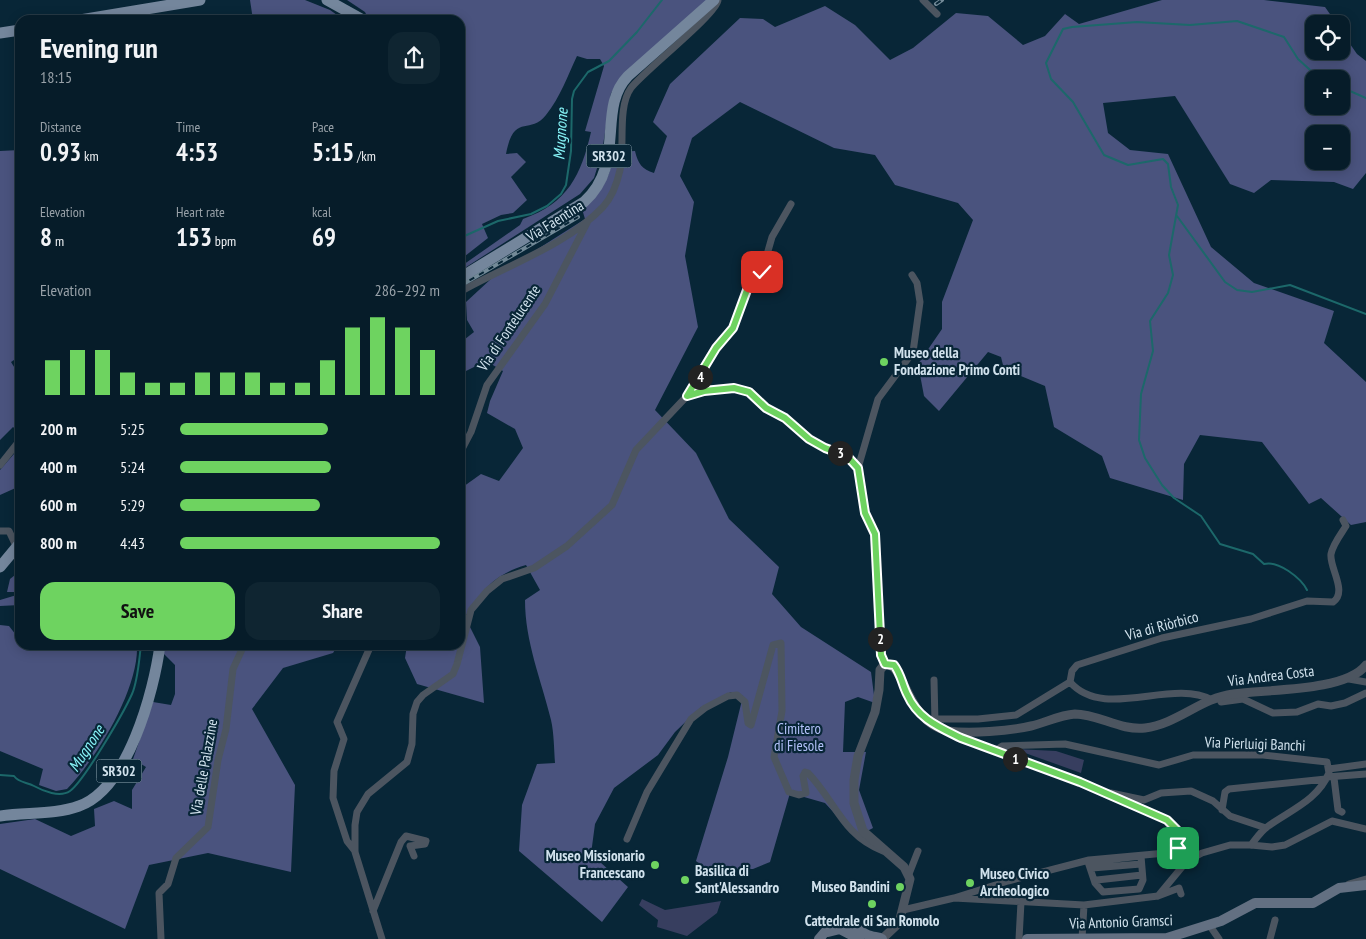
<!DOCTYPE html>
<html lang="en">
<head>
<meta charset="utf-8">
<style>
	:root { --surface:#061c29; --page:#0f2531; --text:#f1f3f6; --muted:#98a1a8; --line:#273a46; --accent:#6ed360 }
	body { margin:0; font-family:"PT Sans Narrow",sans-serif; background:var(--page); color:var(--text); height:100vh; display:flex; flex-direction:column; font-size:19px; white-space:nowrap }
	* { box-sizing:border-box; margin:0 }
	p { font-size:16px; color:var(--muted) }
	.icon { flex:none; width:28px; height:28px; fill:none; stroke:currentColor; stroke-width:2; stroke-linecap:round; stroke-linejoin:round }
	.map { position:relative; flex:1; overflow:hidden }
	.side { position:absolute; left:15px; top:15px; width:450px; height:635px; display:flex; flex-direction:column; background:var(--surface); border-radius:15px; box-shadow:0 2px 12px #0003,0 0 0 1px var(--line) }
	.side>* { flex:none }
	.buttons { position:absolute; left:1305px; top:15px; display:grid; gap:10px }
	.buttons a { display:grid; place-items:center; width:45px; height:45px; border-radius:10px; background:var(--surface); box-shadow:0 2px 12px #0003,0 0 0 1px var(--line); font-size:25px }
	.pin { position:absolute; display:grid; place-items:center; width:42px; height:42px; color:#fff; margin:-21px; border-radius:10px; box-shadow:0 2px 8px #0006 }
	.km { position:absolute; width:25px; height:25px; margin:-12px; border-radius:50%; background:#222; color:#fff; font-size:14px; line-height:25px; text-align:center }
	.round { display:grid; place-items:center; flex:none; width:52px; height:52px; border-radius:15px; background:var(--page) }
	.summary { display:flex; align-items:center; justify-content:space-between; height:85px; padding:0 25px }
	h1 { font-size:28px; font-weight:700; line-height:38px }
	.figures { display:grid; grid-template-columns:repeat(3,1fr); gap:8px; height:85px; padding:5px 25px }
	.figures div { display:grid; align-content:center }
	.figures b { font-size:25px; font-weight:700 }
	.figures small { font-size:14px; font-weight:400 }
	.figures p { font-size:14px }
	.chart { height:140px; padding:10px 25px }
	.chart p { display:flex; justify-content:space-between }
	.chart svg { width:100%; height:90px; margin-top:5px; stroke:var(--accent); stroke-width:6 }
	.action { display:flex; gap:10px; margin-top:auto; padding:10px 25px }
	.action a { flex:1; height:58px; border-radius:15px; background:var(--accent); color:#111; font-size:20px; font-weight:700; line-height:58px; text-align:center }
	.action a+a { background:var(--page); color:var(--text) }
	ul { padding:0 25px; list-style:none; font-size:16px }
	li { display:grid; grid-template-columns:80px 60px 1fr; align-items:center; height:38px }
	li i { height:12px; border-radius:6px; background:var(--accent) }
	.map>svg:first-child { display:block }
	.green { fill:#373e5f }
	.forest { fill:#4a537e; fill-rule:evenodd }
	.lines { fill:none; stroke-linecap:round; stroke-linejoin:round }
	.stream { stroke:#1c686a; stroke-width:2 }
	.minor { stroke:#4c5560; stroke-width:7 }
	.tertiary { stroke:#4c5560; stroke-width:9 }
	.secondary { stroke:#637082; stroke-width:10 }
	.primary { stroke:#74869c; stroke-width:11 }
	.rail-casing { stroke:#738a98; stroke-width:4 }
	.rail { stroke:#082637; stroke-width:2; stroke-dasharray:5.5; stroke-linecap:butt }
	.route-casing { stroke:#fff; stroke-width:10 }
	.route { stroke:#6ed360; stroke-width:6 }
	.poi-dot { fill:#6ed360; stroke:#082637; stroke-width:2 }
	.labels { text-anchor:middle; stroke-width:4.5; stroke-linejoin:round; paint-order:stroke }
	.shield { fill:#082637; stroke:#95aab6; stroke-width:1 }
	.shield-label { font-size:14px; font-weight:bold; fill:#d1e2ed }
	.street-label { font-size:15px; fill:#d1e2ed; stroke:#082637 }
	.poi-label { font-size:15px; font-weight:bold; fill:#d1e2ed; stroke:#082637; text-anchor:start }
	.park-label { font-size:15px; fill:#b3c1f9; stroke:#082637 }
	.water-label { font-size:16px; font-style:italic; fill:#88f5f9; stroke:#082637 }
</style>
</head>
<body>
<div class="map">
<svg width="1366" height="939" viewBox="0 0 1366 939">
	<rect width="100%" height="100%" fill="#082637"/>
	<path class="green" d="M1014,749l42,2 28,9 -3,13z
		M642,899l23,11 56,-9 -4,12 -30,23 -30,-9 1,-7 -19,-15z"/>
	<path class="forest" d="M250,0h55l25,10 14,10h-91z
		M347,0h361l-84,75 -13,18 -9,59 -8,26 -14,16 -120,77v-4l60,-42 3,-6c45,-16 58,-44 68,-87l-6,-1 19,-65 -4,-7h-13l-10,-3c-9,19 -17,42 -31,59 -17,21 -32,-3 -40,39l11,-1 9,9 -15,15 16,23 -14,13 -12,2 -19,9 6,14 -28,22v-240h-91l-4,-8z
		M1162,0h102l61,7 12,17h-23v27h27v-20l16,23 9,7v112l-13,16 -19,-7 -63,-2 -17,13 -24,-9 -55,-88 -72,7 5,30 22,17 38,4 43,93 43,36 80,28 -10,32 42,39v140l-15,3 -30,-27 -12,6 -47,-62 -62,-7 -16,29 -1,36 -73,-22 -8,-22 -48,-29 -9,-41 -41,-17 -3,-12 -13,-5 -49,59 -15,-15 -6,-32 24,-35v-27l31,-82 -15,-17 -63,-18 -20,-30 -41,-7 -94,-46 -48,36 -12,38 14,26 -9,54 13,71 -43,83 41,43 33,66 50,48 -7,27 29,33 70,45 4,31 -17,-6 -13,5 -2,50h23l-7,38 14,38 -17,9 -31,-34 -35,-10 -20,69 -17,7 -46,1 -11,-9 32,-104 15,-61 -12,-4 -31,16 -25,24 -17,23 -44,33 -19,36 -4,30 37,33 -26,35 -83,-71 3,-46 15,-41 18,-1c-1,-14 -1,-30 -4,-43 -10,-41 -26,-78 -26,-120l15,-10 -14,-25c-33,10 -43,25 -61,52l15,30 4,56 -67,-19 -12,-26 2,-13h53v-156l21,-15 18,7 24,-33 -8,-19 -28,-16 3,-12 13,-30 -17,-10 -26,13v-31l14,-11 -7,-12 -1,-18 26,-24 93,-59 -3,-10c21,-15 27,-34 34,-57l19,-1c3,13 7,18 19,22l13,-37 -14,-14 17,-38 70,-66 23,1 12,8 50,-21 30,19 35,35 23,-12 43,-35 32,3 35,29 22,-9 20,-22 14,10zM1314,79h27v27h-27zM1314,134h27v27h-27z
		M20,150v206l-9,6 5,8 4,1v62l-7,-6 -13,13v-289z
		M20,447v39l-20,9v-25z
		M20,571v21h-13l3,-13z
		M20,594v11l-20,1v-6z
		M0,625l9,1 11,14v5h117c2,44 -40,113 -70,144l-11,2 -17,-6 4,-16 -43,-18z
		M164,645h174l-5,8 -50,15 -31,41 43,76 -4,87 -83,-19 -59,12 -24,64 -125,-60v-45l35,-5 36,17 24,-10 -1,-17 20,-8 18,8v-19l14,-23 -13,-8 20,-57 18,3 4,-11v-29l-12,-12z"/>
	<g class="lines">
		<path class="stream" d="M1341,87l25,11
			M1177,216l48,66 12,8 15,2 38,-7 76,29
			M460,238l38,-17 33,-7 16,-8 14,-12 5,-9 5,-34 1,-52 2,-8 14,-19 21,-11 28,-29 25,-32
			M1307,590c-6,-12 -29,-30 -43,-26l-11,-10 -33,-10 -19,-28 -27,-18 -12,-13 -17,-27 -6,-18 2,-46 12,-43 -3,-30 18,-28 5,-18 -4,-20 9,-50 -7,-18 -3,-23 -5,-5 -35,6 -24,-10 -31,-53 -22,-23 -5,-16 17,-34 9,-2 65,-5 53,3 47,-4 47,16 14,22 22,20
			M0,775l14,1c5,7 13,6 20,10 9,5 26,12 36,5 14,-10 54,-79 62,-97 6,-14 7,-34 9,-49"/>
		<path class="minor" d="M923,0l14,14
			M460,292c45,-26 107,-47 143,-85 9,-10 14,-23 17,-37 5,-23 -3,-63 11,-82 13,-17 87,-75 87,-88
			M687,396l29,-48 17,-19 14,-39 15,-18 10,-35 19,-33
			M460,453l11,-21 16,-47 58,-81 42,-81
			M0,465l20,-25
			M858,468l20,-69 35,-47 7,-50 -3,-19 -5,-8
			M0,531h9l8,17
			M1349,679l17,3
			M934,680l1,43
			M1070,682c34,39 101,-4 142,18
			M1219,697l2,5 22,-3 30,14 24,-1 21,-8 13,2 14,-3 21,-10
			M935,719h43l38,-4 54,-33 2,-11 5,-6 85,-27 89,-19 56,-18 26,1c15,-10 -4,-35 -2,-48 2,-10 10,-20 15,-28l-3,-6
			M951,731l10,7 119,43 87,39 10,10v22l-88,8 -81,21 -54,17
			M995,751l7,-5 63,-2 94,21 34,-10h70l64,7 2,11c-12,28 -39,37 -62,54 -6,4 -11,12 -16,18
			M1329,769l37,-5
			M1327,777l39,-3
			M1334,778l4,32 4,2
			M1111,793l33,7 17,-7 30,-2 22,10 17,15 36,12
			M1222,810l3,-18 4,-3 97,-10
			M627,839l20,-47 44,-73 14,-11 23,-12 9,-1 8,7 3,21 3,2 22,-80 8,-2 1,68 -8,46 15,35 10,3 7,-2 -3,-17 2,-4 3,1c28,29 34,62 75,78
			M355,851l-8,-10 -14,-43 1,-27 10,-32 -7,-17 34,-77
			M1141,856l2,24 -4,9 -36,3 -8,-9 -7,-21z
			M1092,868l49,-4
			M909,874l9,-23
			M1097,880l45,-5
			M1349,884l17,-5
			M1158,896l29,-35 15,-8 28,-8h21l21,2 13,-2 47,-24 34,8
			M903,910l51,-12 130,7 74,-9 21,-8 2,6
			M373,911l28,-69 5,-6 20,5 -1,3 -15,2 4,10
			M1210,926l9,13
			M161,939l-2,-46 9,-9 8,-26 32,-31 10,-67 8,-31 7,-60 11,-24
			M382,939l-27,-87v-27l2,-13 11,-18 39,-32 5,-18 1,-30 4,-12 6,-7 30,-21 4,-10 14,-54 16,-19 15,-12 32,-11 33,-22 45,-41 24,-55 51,-54 17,-5 30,-3 15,3 17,17 19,10 24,21 16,9 22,8 11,12 7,45 10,21 5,117 5,13
			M1019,939l2,-37
			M1082,939l2,-34
			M1270,939l5,-19"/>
		<path class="tertiary" d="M882,939l17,-16 11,-44 -6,-12 -41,-36 -9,-28v-23l4,-24 17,-44 4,-22 1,-20 5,-6c20,-2 22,60 63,67 22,3 61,0 83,-5 14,-3 28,-11 44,-12 23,0 46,17 70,14 32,-4 56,-30 88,-34 33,-5 112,-2 133,-29"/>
		<path class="secondary" d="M828,932l12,-3 19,10
			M819,939c5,-5 11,-15 18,-17 13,-3 23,12 34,14 4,2 7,0 11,3
			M1027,939l140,-1 54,-17 34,-18h58l26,-15 27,-3"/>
		<path class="primary" d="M327,0l36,20
			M80,20l120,-20
			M0,33l20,-3
			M460,278l124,-76c43,-39 12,-93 44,-126l86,-76
			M0,567l20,-24
			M0,816c26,-4 55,-1 79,-10 49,-17 75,-115 81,-161"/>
		<defs>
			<path id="rail" d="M936,4l6,-4
				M460,286l118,-69"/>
		</defs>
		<use href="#rail" class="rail-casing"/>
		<use href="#rail" class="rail"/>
	</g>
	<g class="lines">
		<defs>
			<path id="route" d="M762,272l-15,18 -14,38 -17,20 -29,48 17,-5 30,-3 15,4 17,16 19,10 24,21 16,9 22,8 11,12 7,45 10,21 6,121 4,9 9,1c7,9 8,19 13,29 11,25 32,33 54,44l119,44 87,38 10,10 1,18"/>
		</defs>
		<use href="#route" class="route-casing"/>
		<use href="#route" class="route"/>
	</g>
	<g class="poi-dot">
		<circle cx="884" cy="362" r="5"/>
		<circle cx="655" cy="865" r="5"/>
		<circle cx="685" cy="880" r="5"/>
		<circle cx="970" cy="883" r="5"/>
		<circle cx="900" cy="887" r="5"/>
		<circle cx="872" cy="904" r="5"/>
	</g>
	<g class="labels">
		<g class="shield">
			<rect x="586.5" y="144.5" width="45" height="23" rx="4"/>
			<rect x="96.5" y="759.5" width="45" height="23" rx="4"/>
		</g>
		<g class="shield-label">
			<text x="609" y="161">SR302</text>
			<text x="119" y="776">SR302</text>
		</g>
		<g class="street-label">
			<text transform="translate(555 221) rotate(-32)" y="5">Via Faentina</text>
			<text transform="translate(509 328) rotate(-56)" y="5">Via di Fontelucente</text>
			<text transform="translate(1162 626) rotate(-15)" y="5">Via di Riòrbico</text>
			<text transform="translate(1271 676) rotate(-7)" y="5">Via Andrea Costa</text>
			<text transform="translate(1255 744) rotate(2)" y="5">Via Pierluigi Banchi</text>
			<text transform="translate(204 767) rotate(-80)" y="5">Via delle Palazzine</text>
			<text transform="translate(1121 922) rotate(-2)" y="5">Via Antonio Gramsci</text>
		</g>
		<g class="poi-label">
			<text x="894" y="358">Museo della<tspan x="894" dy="17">Fondazione Primo Conti</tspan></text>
			<text x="645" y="861" text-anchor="end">Museo Missionario<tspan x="645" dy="17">Francescano</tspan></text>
			<text x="695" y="876">Basilica di<tspan x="695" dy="17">Sant'Alessandro</tspan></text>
			<text x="980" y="879">Museo Civico<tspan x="980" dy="17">Archeologico</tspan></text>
			<text x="890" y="892" text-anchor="end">Museo Bandini</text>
			<text x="872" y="926" text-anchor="middle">Cattedrale di San Romolo</text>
		</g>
		<g class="park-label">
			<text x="799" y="734">Cimitero<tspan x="799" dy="17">di Fiesole</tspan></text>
		</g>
		<g class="water-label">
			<text transform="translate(560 134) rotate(-86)" y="6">Mugnone</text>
			<text transform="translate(86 748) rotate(-57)" y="6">Mugnone</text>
		</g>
	</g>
</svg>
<div class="buttons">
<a><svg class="icon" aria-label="locate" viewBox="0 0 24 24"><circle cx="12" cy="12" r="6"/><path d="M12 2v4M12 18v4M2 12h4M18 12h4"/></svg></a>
<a>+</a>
<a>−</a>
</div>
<div class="pin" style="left:1178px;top:848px;background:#1e9e55"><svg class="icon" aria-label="arrive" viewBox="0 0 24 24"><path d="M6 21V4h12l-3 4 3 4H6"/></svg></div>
<div class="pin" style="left:762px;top:272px;background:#d93025"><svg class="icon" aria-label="check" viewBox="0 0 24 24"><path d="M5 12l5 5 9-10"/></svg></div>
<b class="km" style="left:1015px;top:759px">1</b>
<b class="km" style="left:880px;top:639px">2</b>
<b class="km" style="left:840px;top:453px">3</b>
<b class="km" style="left:700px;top:377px">4</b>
<section class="side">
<div class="summary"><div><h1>Evening run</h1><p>18:15</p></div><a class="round"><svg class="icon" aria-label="share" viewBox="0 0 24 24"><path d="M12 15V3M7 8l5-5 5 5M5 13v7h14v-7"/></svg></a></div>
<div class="figures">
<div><p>Distance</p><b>0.93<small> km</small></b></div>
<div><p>Time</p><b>4:53</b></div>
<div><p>Pace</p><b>5:15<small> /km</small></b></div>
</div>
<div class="figures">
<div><p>Elevation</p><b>8<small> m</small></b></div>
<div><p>Heart rate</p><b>153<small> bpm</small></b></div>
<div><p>kcal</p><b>69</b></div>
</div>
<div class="chart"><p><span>Elevation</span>286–292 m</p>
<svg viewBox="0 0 160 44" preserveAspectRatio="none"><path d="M5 44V27M15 44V22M25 44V22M35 44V33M45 44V38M55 44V38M65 44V33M75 44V33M85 44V33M95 44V38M105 44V38M115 44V27M125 44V11M135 44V6M145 44V11M155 44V22"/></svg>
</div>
<ul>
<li><b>200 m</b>5:25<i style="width:57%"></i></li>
<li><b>400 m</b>5:24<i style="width:58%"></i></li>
<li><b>600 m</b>5:29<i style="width:54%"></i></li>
<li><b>800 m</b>4:43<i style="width:100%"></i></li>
</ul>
<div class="action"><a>Save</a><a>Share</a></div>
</section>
</div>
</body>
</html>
